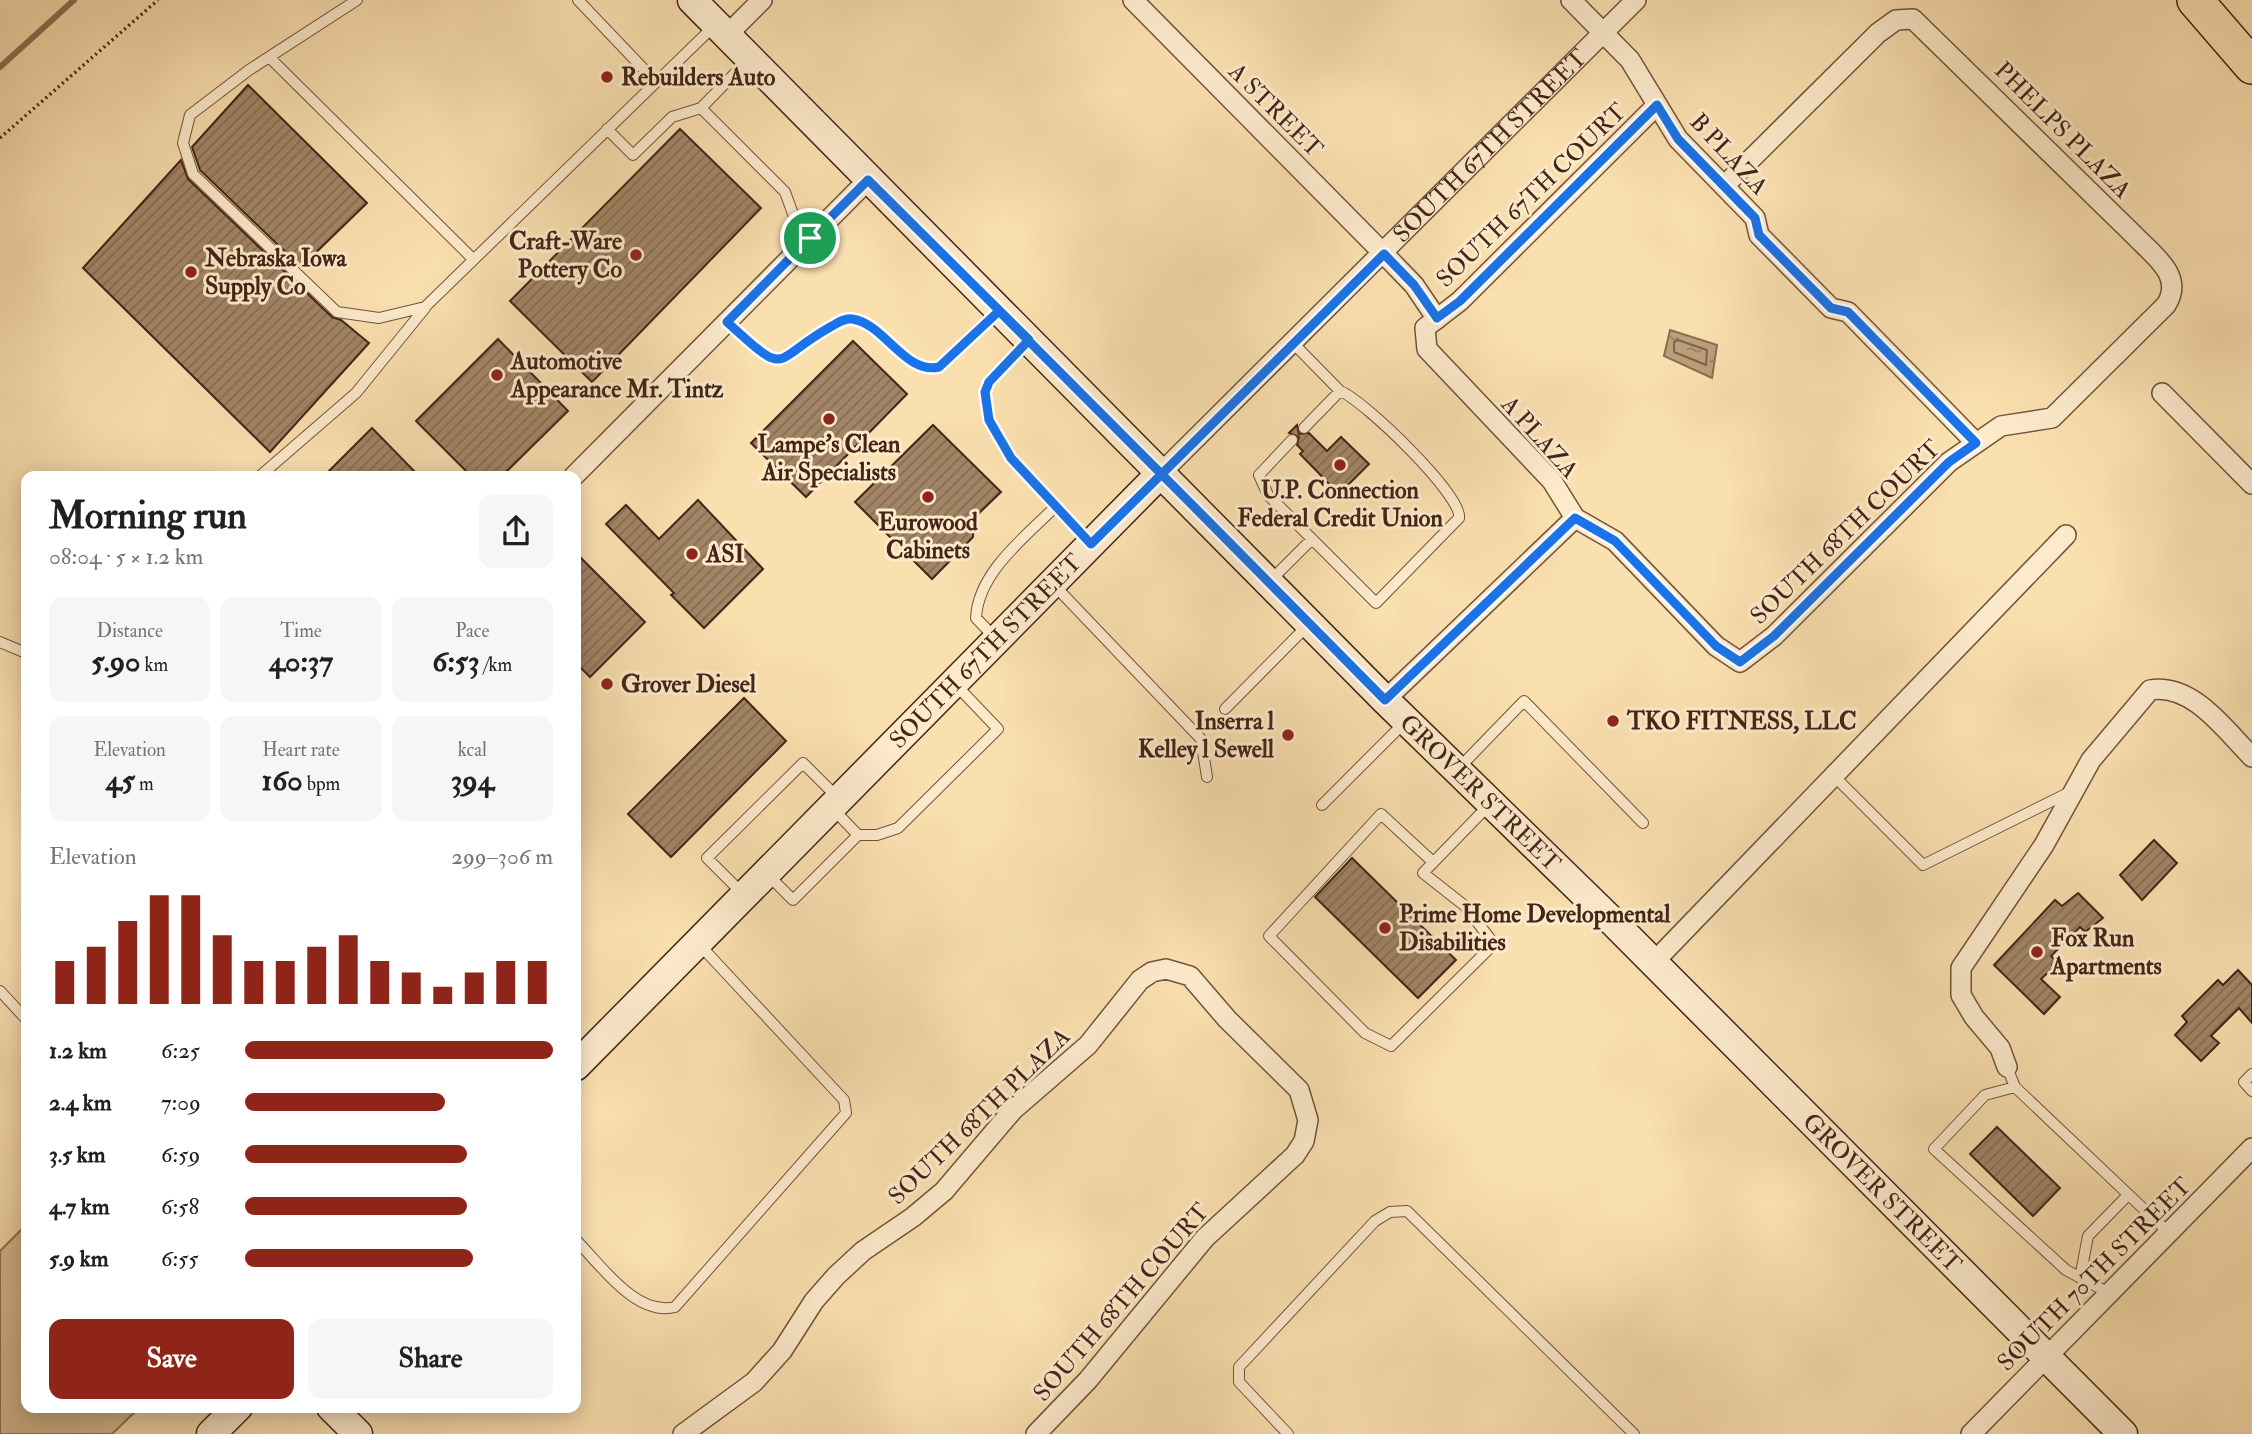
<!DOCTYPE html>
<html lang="en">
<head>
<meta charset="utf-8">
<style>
	:root { --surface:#fff; --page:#f6f6f6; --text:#202124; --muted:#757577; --accent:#8f2418 }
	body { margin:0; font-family:"IM FELL Double Pica",serif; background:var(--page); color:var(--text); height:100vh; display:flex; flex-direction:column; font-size:26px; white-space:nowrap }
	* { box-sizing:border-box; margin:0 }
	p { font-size:23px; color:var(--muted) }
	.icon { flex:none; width:38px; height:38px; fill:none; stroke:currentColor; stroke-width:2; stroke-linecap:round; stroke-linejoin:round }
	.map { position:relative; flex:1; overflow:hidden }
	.sheet { position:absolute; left:21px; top:471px; width:560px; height:942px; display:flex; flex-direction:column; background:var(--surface); border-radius:14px; box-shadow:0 4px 18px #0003 }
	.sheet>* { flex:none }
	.pin { position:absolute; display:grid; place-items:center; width:60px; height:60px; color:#fff; margin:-30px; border:4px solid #fff; border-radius:50%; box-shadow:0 2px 7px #0007 }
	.round { display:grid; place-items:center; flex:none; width:74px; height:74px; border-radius:14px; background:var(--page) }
	.summary { display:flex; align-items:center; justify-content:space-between; height:119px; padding:0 28px }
	h1 { font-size:38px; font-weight:700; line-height:52px }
	.metrics { display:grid; grid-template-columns:repeat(3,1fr); gap:10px; height:119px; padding:7px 28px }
	.metrics div { display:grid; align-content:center; border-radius:14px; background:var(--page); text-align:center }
	.metrics b { font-size:30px; font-weight:700 }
	.metrics small { font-size:19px; font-weight:400 }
	.metrics p { font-size:19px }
	.chart { height:196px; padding:14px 28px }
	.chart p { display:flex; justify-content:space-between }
	.chart svg { width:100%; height:126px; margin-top:7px; stroke:var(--accent); stroke-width:6 }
	.primary-button { display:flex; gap:14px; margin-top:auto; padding:14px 28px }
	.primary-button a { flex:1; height:80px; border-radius:14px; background:var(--accent); color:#fff; font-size:28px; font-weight:700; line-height:80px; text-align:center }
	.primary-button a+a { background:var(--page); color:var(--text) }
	ul { padding:0 28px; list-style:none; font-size:23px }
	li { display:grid; grid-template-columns:112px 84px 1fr; align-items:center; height:52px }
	li i { height:18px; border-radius:9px; background:var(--accent) }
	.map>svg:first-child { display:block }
	.green { fill:#dbbf95; stroke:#8f7256; stroke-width:2 }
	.water { fill:url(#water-ripples); stroke:#8c6e53; stroke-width:2 }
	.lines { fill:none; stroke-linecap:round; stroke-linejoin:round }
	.shore { stroke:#806248; stroke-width:2 }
	.stream { stroke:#8c6e53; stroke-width:6 }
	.building { fill:url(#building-hatch); stroke:#432416; stroke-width:2 }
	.lane-casing { stroke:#71533c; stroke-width:12 }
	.street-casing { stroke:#71533c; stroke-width:22 }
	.secondary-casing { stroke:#432416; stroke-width:31 }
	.highway-casing { stroke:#432416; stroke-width:38 }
	.path { stroke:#432416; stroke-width:3.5; stroke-dasharray:2 3.5; stroke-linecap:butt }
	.lane { stroke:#fceacb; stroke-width:10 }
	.street { stroke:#fceacb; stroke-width:19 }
	.secondary { stroke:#fceacb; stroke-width:28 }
	.highway { stroke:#fadfaf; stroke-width:35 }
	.route-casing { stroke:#fff; stroke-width:14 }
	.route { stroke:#1a73e8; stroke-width:9 }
	.poi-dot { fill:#8f2418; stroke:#fceacb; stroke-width:2.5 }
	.labels { text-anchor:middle; stroke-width:6; stroke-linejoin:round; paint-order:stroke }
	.poi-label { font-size:24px; font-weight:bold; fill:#432416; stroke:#fceacb; text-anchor:start }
	.street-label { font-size:24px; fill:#432416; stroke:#fceacb }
</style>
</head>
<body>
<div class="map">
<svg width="2252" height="1434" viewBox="0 0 2252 1434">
	<defs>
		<pattern id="water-ripples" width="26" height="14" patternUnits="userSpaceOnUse" patternTransform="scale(1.75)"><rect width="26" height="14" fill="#bc9f7b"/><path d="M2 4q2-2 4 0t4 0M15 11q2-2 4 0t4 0" fill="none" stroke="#9a8164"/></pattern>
		<pattern id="building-hatch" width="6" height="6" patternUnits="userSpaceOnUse" patternTransform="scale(1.75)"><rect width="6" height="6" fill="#a28566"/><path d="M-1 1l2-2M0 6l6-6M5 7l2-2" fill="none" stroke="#866d53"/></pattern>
	</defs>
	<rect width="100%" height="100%" fill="#fadfaf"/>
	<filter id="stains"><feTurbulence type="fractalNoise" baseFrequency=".00286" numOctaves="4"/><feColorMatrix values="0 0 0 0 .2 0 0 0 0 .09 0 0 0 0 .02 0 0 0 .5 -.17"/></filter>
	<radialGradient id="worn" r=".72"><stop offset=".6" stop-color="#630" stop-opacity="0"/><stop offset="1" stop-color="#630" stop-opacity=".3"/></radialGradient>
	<path class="green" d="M26,1225v182h114l-28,27h-112v-183z"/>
	<path class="water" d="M1670,330l47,15 -5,33 -48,-22z"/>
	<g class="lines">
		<path class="shore" d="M1678,340l29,10 -1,15 -32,-13v-10z"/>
		<path class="stream" d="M0,67l74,-67"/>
	</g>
	<path class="building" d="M248,85l119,118 -66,64 -101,-97 -8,-23z
		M680,129l81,79 -169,174 -82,-81z
		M181,160l7,19 144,138 9,3 28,23 -99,109 -187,-184z
		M498,339l70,72 -66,65h-31l-55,-55z
		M853,341l54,53 -101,103 -55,-54z
		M933,425l68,67 -27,26 -1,19 -41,42 -77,-77z
		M1297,425l2,9 10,-1 18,18 14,-14 28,27 -30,30 -39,-40 3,-3 -6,-6 2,-8 -10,-4z
		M372,428l47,48h-95z
		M698,500l65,69 -59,59 -33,-33 3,-2 -68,-69 20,-19 33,34z
		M576,553l69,69 -55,55 -14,-14z
		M744,698l42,43 -115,116 -43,-43z
		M2154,840l23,23 -35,37 -22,-25z
		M1352,858l104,102 -38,38 -103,-101z
		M2078,893l25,25 -18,14 -5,-5 -29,29 4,4 -3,5 2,2 -13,12 19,18 -16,17 -50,-49 61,-65 7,6z
		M2238,970l14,15v38l-13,-15 -28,28 8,7 -18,18 -26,-26 12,-13 -5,-6 36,-36 5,5z
		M1997,1127l63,61 -27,28 -63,-62z"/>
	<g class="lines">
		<defs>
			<path id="lane" d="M357,0l-108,70 -59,45 -7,28 10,31 144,138 42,6 46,-11 288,-280
				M578,0l78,82
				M269,57l204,202
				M749,59l-48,49 84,84 12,33 13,13
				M607,129l26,26 39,-38 29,-9
				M727,322c64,58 42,39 105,4 7,-4 13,-8 20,-7 32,4 53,56 87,48l60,-56
				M1028,341l-39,41 -4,10 4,28 22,38 77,83
				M1293,343l47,48 -36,37
				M260,476l96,-83 69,-85
				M1312,539l64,64 83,-85c4,-22 -95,-118 -119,-127
				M1269,582l43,-43 -44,-44 -9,-20 33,-35
				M1053,584l148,155 6,38
				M996,639l-20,-21c2,-45 48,-80 78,-110
				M0,642l26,11
				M1225,709l82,-83
				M1459,768l65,-67 119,122
				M1834,776l89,89 147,-73
				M1322,805l84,-84
				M858,835h19l21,-7 100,-99 -43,-45
				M1433,862l-52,-48 -112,122 96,97 26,13 103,-102 -29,-38 -42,-33 66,-68
				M767,874l26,26 65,-65 -24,-25
				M742,893l-35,-35 96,-95 34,34
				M0,991l26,28
				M2007,1067l8,20 154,146
				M2252,1074l-8,8 8,9
				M2015,1087l-30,8 -51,54 132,121 43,23
				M576,1240c24,24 60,77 99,67l171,-194 -2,-13 -146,-157
				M2080,1278l8,-42 40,-41
				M1288,1434l-49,-52v-15l136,-146 15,-9 17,-1 227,223"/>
			<g id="street">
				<path d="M1133,0l251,254 30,31 23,34"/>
				<path d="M1571,0l59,60 48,79 77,79 4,17 72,73 17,4 128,131"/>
				<path d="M727,35l35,-35"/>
				<path d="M1657,105l-197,196 -30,23 -5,4 2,21 125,132 23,37 40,23 101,105 24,16 34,-26 175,-174 52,-36 51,-8 114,-113c19,-29 -13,-50 -32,-70l-221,-216 -17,1 -18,13 -154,153"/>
				<path d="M2162,393l90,91"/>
				<path id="s1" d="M1161,473l475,-473"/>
				<path d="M574,476l294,-296"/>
				<path d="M1385,700l190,-182"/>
				<path d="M1654,962l412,-427"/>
				<path d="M2007,1067l-7,-19 -26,-31 -13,-22v-27l83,-123 47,-85 59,-70c43,-7 75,40 102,67"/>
				<path d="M683,1434l71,-52 28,-31 32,-50 22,-25 27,-25 50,-34 31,-26 69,-81 75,-65 52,-65 12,-8 14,-3 24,7 37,43 72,71 9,30 -4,21 -9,14 -90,83 -117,142 -52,54"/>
				<path d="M1971,1434l281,-286"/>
			</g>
			<g id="secondary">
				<path id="s2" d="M692,0l693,700 227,221 511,513"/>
				<path id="s3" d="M576,1066l585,-593"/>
				<path d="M331,1407l27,27"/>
				<path d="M211,1434l27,-27"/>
			</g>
			<path id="highway" d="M2195,0l57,66"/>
		</defs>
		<use href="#lane" class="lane-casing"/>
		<use href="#street" class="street-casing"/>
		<use href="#secondary" class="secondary-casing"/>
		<use href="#highway" class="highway-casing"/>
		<path class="path" d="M0,138l158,-138"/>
		<use href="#lane" class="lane"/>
		<use href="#street" class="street"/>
		<use href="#secondary" class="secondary"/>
		<use href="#highway" class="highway"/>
	</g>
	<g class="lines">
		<defs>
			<path id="route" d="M810,238l-83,84c64,58 42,39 105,4 7,-4 13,-8 20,-7 32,4 53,56 87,48l60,-56c129,129 258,259 386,389l190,-182 40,23 101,105 24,16 34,-26 175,-174 27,-19 -128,-131 -17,-4 -72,-73 -4,-17 -77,-79 -21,-34 -197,196 -23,17 -23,-33 -30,-31 -293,290 -80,-86 -22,-38 -4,-28 4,-10 40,-42 -161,-160 -58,58"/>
		</defs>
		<use href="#route" class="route-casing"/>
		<use href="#route" class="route"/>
	</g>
	<g class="poi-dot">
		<circle cx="607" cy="77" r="7"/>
		<circle cx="636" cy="255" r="7"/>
		<circle cx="191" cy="272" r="7"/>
		<circle cx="497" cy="375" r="7"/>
		<circle cx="829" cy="419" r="7"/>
		<circle cx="1340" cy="465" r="7"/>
		<circle cx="928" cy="497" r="7"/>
		<circle cx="692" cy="554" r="7"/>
		<circle cx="607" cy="684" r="7"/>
		<circle cx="1613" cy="721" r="7"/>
		<circle cx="1288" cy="735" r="7"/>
		<circle cx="1385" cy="928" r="7"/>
		<circle cx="2037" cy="952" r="7"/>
	</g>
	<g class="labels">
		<g class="poi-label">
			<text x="621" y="85">Rebuilders Auto</text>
			<text x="622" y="249" text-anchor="end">Craft-Ware<tspan x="622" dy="28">Pottery Co</tspan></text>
			<text x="205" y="266">Nebraska Iowa<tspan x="205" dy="28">Supply Co</tspan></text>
			<text x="511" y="369">Automotive<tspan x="511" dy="28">Appearance Mr. Tintz</tspan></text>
			<text x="829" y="452" text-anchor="middle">Lampe's Clean<tspan x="829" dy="28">Air Specialists</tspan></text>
			<text x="1340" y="498" text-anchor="middle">U.P. Connection<tspan x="1340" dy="28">Federal Credit Union</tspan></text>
			<text x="928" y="530" text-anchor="middle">Eurowood<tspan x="928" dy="28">Cabinets</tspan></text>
			<text x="706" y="562">ASI</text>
			<text x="621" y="692">Grover Diesel</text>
			<text x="1274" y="729" text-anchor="end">Inserra l<tspan x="1274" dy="28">Kelley l Sewell</tspan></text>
			<text x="1627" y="729">TKO FITNESS, LLC</text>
			<text x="1399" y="922">Prime Home Developmental<tspan x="1399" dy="28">Disabilities</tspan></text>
			<text x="2051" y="946">Fox Run<tspan x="2051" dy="28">Apartments</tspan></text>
		</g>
		<g class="street-label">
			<text transform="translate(1276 110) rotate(45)" y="8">A STREET</text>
			<text transform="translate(2063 130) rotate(45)" y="8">PHELPS PLAZA</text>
			<text dy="8" stroke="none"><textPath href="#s1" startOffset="464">SOUTH 67TH STREET</textPath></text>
			<text transform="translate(1729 154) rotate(47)" y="8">B PLAZA</text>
			<text transform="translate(1531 195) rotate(-44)" y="8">SOUTH 67TH COURT</text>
			<text transform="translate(1540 437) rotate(48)" y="8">A PLAZA</text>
			<text transform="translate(1845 532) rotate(-44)" y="8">SOUTH 68TH COURT</text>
			<text dy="8" stroke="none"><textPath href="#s3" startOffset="583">SOUTH 67TH STREET</textPath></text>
			<text dy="8" stroke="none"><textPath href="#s2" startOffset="1118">GROVER STREET</textPath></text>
			<text transform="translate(979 1116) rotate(-44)" y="8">SOUTH 68TH PLAZA</text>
			<text dy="8" stroke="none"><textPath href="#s2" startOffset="1685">GROVER STREET</textPath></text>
			<text transform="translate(2094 1274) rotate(-45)" y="8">SOUTH 70TH STREET</text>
			<text transform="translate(1121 1302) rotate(-49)" y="8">SOUTH 68TH COURT</text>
		</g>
	</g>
	<rect width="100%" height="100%" filter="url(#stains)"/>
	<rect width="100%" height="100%" fill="url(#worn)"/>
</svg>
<div class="pin" style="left:810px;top:238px;background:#1e9e55"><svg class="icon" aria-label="arrive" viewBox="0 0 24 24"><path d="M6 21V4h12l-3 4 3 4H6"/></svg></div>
<section class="sheet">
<div class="summary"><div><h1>Morning run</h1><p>08:04 · 5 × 1.2 km</p></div><a class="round"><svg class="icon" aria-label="share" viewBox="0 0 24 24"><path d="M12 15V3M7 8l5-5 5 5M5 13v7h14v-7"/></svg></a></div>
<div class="metrics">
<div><p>Distance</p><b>5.90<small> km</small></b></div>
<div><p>Time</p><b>40:37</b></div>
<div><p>Pace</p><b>6:53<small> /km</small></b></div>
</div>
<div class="metrics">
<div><p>Elevation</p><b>45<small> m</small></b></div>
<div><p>Heart rate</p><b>160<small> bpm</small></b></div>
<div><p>kcal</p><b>394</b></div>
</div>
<div class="chart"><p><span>Elevation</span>299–306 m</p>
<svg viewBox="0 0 160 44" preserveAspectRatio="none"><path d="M5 44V29M15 44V24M25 44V15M35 44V6M45 44V6M55 44V20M65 44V29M75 44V29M85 44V24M95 44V20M105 44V29M115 44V33M125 44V38M135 44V33M145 44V29M155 44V29"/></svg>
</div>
<ul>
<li><b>1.2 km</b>6:25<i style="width:100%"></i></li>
<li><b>2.4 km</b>7:09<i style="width:65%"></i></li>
<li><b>3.5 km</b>6:59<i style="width:72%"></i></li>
<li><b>4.7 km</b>6:58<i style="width:72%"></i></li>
<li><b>5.9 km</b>6:55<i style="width:74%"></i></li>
</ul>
<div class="primary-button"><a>Save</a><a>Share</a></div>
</section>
</div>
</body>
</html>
